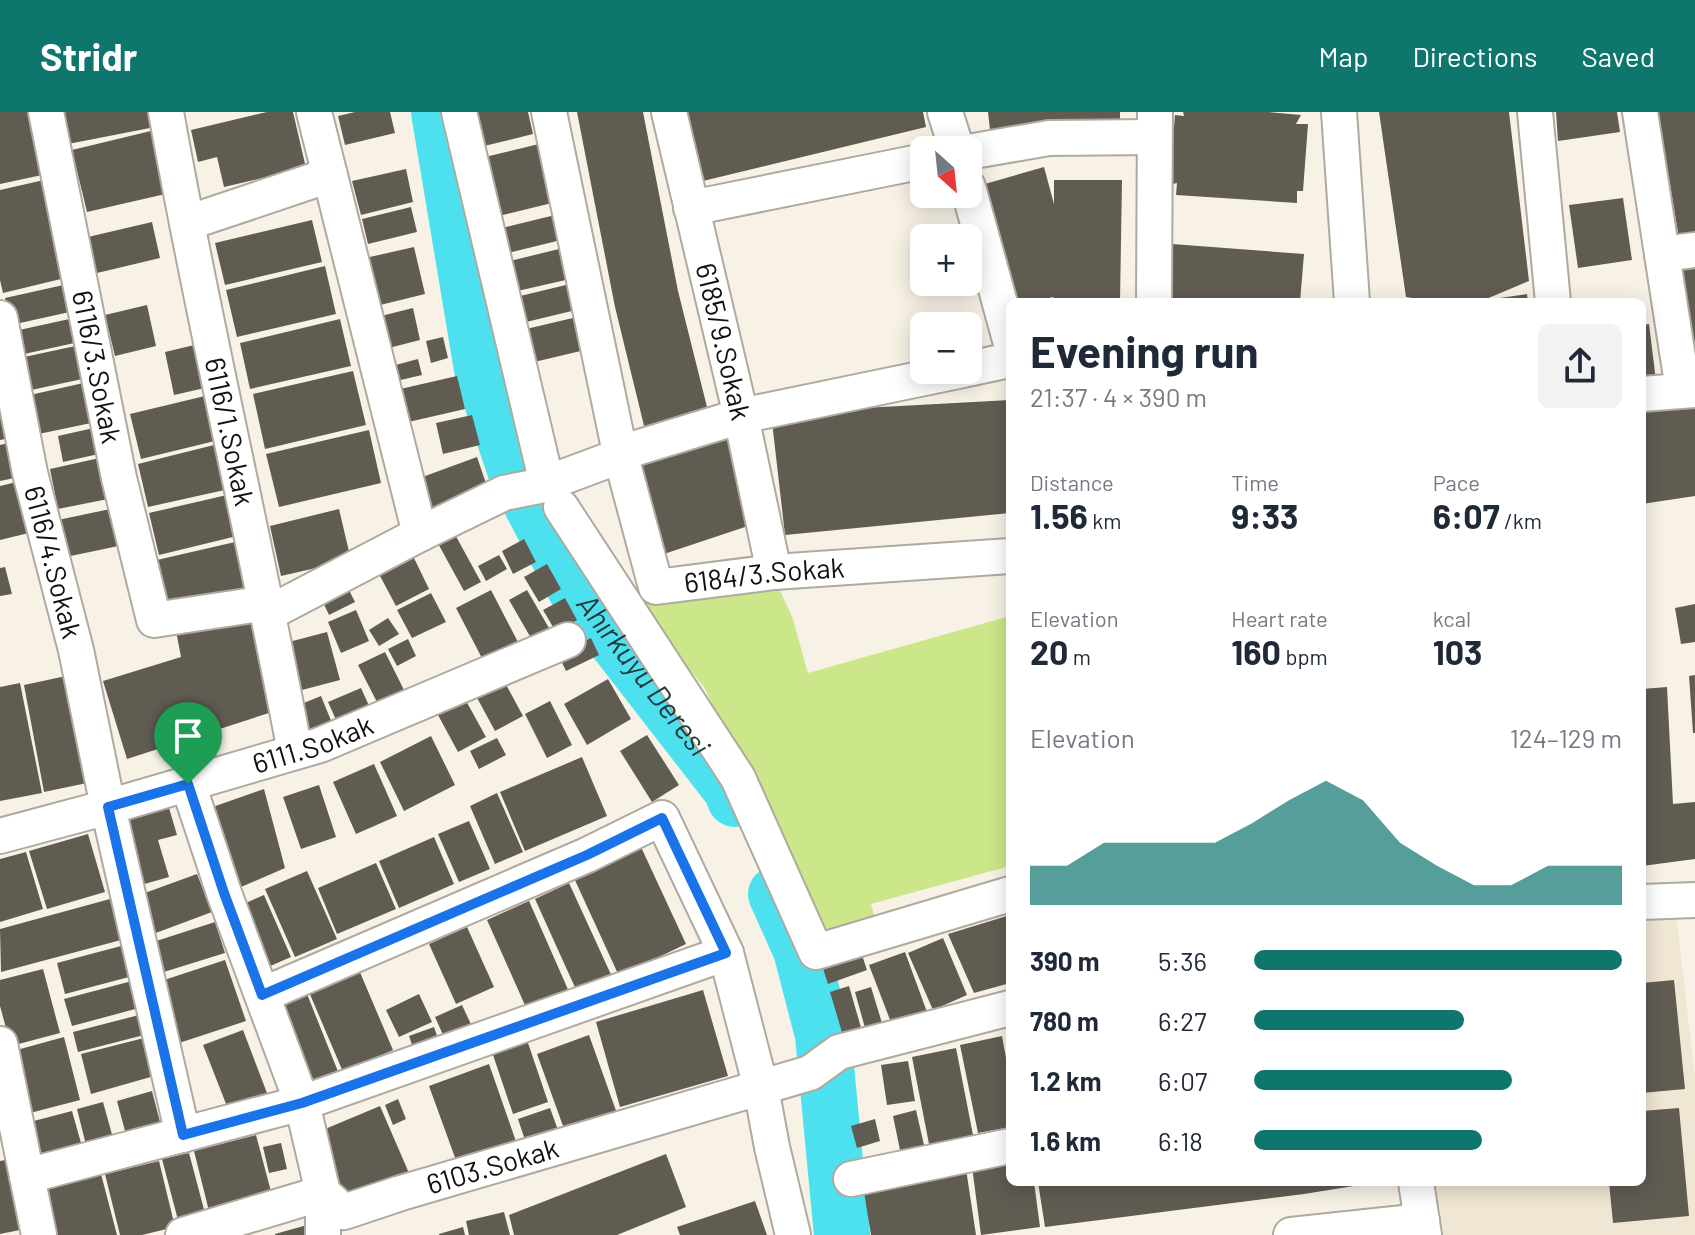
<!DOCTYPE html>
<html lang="en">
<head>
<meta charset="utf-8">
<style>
	:root { --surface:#fff; --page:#f2f2f3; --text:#1f2937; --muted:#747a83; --accent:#0f766e }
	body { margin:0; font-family:Barlow,sans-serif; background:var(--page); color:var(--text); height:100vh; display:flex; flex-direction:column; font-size:30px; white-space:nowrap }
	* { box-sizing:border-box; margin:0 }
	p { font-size:26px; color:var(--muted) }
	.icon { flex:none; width:44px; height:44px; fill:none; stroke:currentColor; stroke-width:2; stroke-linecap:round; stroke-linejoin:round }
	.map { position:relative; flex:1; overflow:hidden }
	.drawer { position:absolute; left:1006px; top:186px; width:640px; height:888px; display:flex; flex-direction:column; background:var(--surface); border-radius:12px; box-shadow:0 4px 20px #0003 }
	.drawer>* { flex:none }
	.needle { width:52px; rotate:153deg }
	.tools { position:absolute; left:910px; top:24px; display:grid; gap:16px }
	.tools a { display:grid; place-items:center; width:72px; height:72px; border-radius:12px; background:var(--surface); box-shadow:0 4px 20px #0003; font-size:40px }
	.pin { position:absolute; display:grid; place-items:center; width:68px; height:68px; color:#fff; margin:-82px -34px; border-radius:50% 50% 50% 0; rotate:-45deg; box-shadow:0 0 8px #0007 }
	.pin .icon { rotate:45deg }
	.round { display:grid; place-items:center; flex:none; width:84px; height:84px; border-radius:12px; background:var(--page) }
	.headline { display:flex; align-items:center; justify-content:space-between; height:136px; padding:0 24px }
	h1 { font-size:44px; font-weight:700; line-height:60px }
	.figures { display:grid; grid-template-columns:repeat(3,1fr); gap:12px; height:136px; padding:8px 24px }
	.figures div { display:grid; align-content:center }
	.figures b { font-size:34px; font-weight:700 }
	.figures small { font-size:22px; font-weight:400 }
	.figures p { font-size:22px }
	.chart { height:224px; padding:16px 24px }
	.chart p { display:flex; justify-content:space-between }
	.chart svg { width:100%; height:144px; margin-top:8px; fill:var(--accent); opacity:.7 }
	ul { padding:0 24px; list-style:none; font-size:26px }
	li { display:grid; grid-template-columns:128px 96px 1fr; align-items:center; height:60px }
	li i { height:20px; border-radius:10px; background:var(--accent) }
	header { display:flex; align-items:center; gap:48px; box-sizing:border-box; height:112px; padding:0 40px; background:var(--accent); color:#fff }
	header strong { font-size:38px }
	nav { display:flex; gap:44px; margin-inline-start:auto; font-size:28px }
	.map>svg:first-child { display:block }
	.built { fill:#f0e6d4 }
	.green { fill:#cce78a }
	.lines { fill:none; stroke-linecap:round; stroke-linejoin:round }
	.river { stroke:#4de1ef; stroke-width:56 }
	.building { fill:#615c52 }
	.street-casing { stroke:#afaa9f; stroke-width:38 }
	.street { stroke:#fff; stroke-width:34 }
	.route-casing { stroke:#fff; stroke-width:16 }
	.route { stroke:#1a73e8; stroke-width:10 }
	.labels { text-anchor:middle; stroke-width:8; stroke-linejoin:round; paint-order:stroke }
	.street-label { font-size:28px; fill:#13110d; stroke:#fff }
	.water-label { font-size:30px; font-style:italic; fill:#20393b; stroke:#fff }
</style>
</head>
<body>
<header>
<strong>Stridr</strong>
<nav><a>Map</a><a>Directions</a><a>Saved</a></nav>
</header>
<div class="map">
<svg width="1695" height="1123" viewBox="0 0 1695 1123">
	<rect width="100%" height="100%" fill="#f8f2e6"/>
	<path class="built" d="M1676,801l19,164v158h-271l-8,-53h226v-266z"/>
	<path class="green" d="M772,462l20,42 16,57 202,-57v250l-139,38 4,14 -51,23 -120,-254 -71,-85z"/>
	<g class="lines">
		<g class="river">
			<path id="s1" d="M439,0l44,263 35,103 57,110 156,201 4,10"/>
			<path d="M776,782l25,56 22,85 19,200"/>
		</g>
	</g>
	<path class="building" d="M0,0h32l10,63 -42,9z
		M56,0h97l2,15 -92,18z
		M267,0h26l13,56 -82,19 -7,-30 -19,5 -7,-32z
		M355,0h35l5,21 -50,12 -7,-29z
		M472,0h56l5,22 -53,13z
		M577,0h66l35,179 31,124 -62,23 -32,-131z
		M685,0h238l3,15 -223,54z
		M988,0h132v7l-71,3 -59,8z
		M1183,0h85l33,3 -5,9h12l-5,67h-6v12l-121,-8 1,-12 -8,2 6,-70 9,1z
		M1379,0h130l20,169 -50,21h-42l-31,-5z
		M1556,0h61l3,20 -62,9z
		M1658,0h37v131l-15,2z
		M159,17l15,63 -87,20 -15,-62z
		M539,32l13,59 -57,14 -14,-59z
		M1044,55l10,37v-24h68l-2,122h-63l-4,-5 -19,5h-25l-31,-116z
		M406,57l7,33 -52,13 -9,-34z
		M44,68l21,98 -62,15 -3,-13v-90z
		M1623,86l9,62 -54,8 -9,-63z
		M411,95l6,25 -49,12 -6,-25z
		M555,103l6,25 -57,14 -6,-25z
		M312,108l10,42 -97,23 -10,-42z
		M152,110l8,36 -63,15 -9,-36z
		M1172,132l132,10 -4,48h-132z
		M414,135l11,47 -53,13 -11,-48z
		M563,136l7,31 -57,13 -7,-30z
		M325,154l11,48 -99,23 -11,-47z
		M1695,155v108l-17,-106z
		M68,172l6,27 -63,14 -6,-27z
		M570,172l6,26 -54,13 -6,-26z
		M1527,182l1,8h-42v-2z
		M147,193l9,41 -41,10 -10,-41z
		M413,196l7,32 -39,10 -8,-32z
		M577,205l8,33 -55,13 -8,-33z
		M74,206l5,24 -64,14 -5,-24z
		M340,207l11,47 -101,23 -10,-46z
		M1649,212l7,57 -14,2v-58z
		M443,225l5,21 -17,5 -5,-22z
		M207,230l11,43 -44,10 -9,-43z
		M80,233l7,33 -65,14 -7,-33z
		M418,247l4,16 -30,7 -4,-15z
		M353,259l13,54 -101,24 -12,-55z
		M457,264l8,33 -61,14 -8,-33z
		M88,270l8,40 -67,14 -8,-39z
		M0,275l15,50 -15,3z
		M209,283l10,45 -78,19 -11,-45z
		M1010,288v113l-225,22 -14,-122z
		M1695,290v94l-53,8v-94z
		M472,303l8,30 -37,9 -7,-31z
		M98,315l5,26 -40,9 -5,-26z
		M369,318l12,53 -102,24 -13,-53z
		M734,322l26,88 -99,33 -28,-90z
		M16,329l8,35 -24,5v-36z
		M218,332l11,45 -81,18 -10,-43z
		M104,345l9,41 -55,11 -8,-40z
		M477,345l13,38 -59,21 -14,-37z
		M25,368l12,51 -37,9v-54z
		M227,383l10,41 -78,19 -10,-42z
		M115,396l8,37 -57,12 -8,-37z
		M339,397l12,51 -70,16 -11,-50z
		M452,417l29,53 -17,9 -29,-53z
		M524,427l12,23 -23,12 -11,-23z
		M235,430l12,53 -78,18 -12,-53z
		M499,443l8,14 -21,12 -8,-15z
		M414,446l15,31 -33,17 -16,-30z
		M547,452l14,25 -22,13 -15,-25z
		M5,455l7,27 -12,2v-28z
		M347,474l8,16 -26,13 -8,-17z
		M491,478l29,56 -35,18 -29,-56z
		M527,478l26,45 -18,10 -26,-45z
		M431,481l15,29 -34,16 -15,-28z
		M565,486l12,22 -21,12 -13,-22z
		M1695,492v38l-14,2 -6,-36z
		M254,496l21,103 -148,48 -24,-78 78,-24 -5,-26z
		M356,498l13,31 -28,12 -13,-31z
		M388,506l11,16 -20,12 -10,-16z
		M327,520l13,48 -42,11 -13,-48z
		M591,526l8,17 -33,16 -8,-17z
		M408,527l8,17 -19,10 -9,-17z
		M385,540l21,42 -26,14 -22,-43z
		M1695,563v58h-2l-4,-57z
		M66,564l21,107 -43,9 -20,-107z
		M503,567l20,37 -28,15 -20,-37z
		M608,567l23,40 -44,26 -23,-41z
		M20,571l22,110 -42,8v-114z
		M1667,575l6,117 22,-2v57l-53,7v-177z
		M361,576l9,20 -33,14 -9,-20z
		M321,584l11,27 -27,12 -11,-28z
		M465,587l21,38 -28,15 -20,-37z
		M550,589l22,44 -25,13 -22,-44z
		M647,623l32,50 -27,17 -32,-51z
		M431,624l24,49 -51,26 -24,-49z
		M497,626l9,17 -27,14 -9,-18z
		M582,645l25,59 -82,35 -25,-59z
		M374,652l23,52 -41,18 -23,-52z
		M319,673l17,52 -35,12 -18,-52z
		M264,677l21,79 -44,19 -34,-78z
		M497,681l26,59 -28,12 -25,-58z
		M169,696l8,27 -19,5 11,37 -28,8 -17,-64z
		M469,709l21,48 -31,13 -21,-48z
		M88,722l17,58 -58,17 -18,-58z
		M434,725l20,47 -55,24 -20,-47z
		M641,735l45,97 -67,32 -45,-98z
		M26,740l17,57 -43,13v-63z
		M376,751l20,46 -59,25 -19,-46z
		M307,759l30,68 -42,18 -30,-68z
		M197,762l15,38 -67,25 -14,-39z
		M569,771l44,96 -35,15 -43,-95z
		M264,783l27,62 -30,13 -27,-62z
		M110,787l11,41 -120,32 -1,-43z
		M529,789l41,93 -42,18 -41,-92z
		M1010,803v68l-36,10 -26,-59z
		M215,810l10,31 -71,22 -10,-30z
		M467,815l27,60 -38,17 -27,-60z
		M943,826l24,57 -34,15 -25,-57z
		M121,834l8,31 -64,17 -8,-31z
		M859,834l8,24 -39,14 -8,-25z
		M905,840l22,60 -35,13 -23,-60z
		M225,848l21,61 -73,24 -21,-61z
		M43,857l17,64 -49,13 -11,-40v-26z
		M359,858l34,80 -50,22 -34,-80z
		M1674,868l11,109 -43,4v-110z
		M132,869l7,27 -67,18 -8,-27z
		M849,874l13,45 -19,5 -13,-44z
		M871,875l11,36 -17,5 -10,-36z
		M703,878l25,86 -108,31 -24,-85z
		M307,882l32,80 -36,14 -32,-79z
		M419,882l13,28 -33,15 -13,-27z
		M462,893l14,30 -27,13 -14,-31z
		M139,903l5,20 -66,17 -5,-20z
		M434,915l7,20 -25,9 -7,-20z
		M243,918l24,63 -39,16 -25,-64z
		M589,923l30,84 -52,18 -30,-83z
		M1002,924l8,44v47l-32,6 -18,-88z
		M64,925l16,63 -50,13 -17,-62z
		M144,926l10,38 -63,18 -10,-40z
		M527,928l21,62 -35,12 -21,-62z
		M956,936l17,87 -44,9 -17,-87z
		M908,949l7,40 -28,4 -6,-40z
		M489,952l31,89 -59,21 -32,-88z
		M152,979l8,31 -35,9 -8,-30z
		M398,987l8,20 -13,6 -8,-20z
		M103,990l10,36 -27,7 -9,-36z
		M380,994l32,74 -62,26 -32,-74z
		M550,996l12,33 -33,11 -11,-33z
		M1679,996l10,108 -76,7 -4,-41h33v-71z
		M916,998l8,35 -24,5 -7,-34z
		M72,999l9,32 -47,12 -8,-32z
		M875,1007l5,22 -23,7 -6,-22z
		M256,1023l17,64 -63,16 -16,-64z
		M281,1031l6,26 -18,4 -6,-26z
		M189,1041l17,64 -27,7 -17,-65z
		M666,1042l20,53 -69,28h-103l-5,-20z
		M1010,1042v28h24l6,45 -59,8 -10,-76z
		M5,1048l15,70 -20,4v-73z
		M159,1049l16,66 -33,8h-22l-15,-61z
		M966,1057l10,66h-105l-8,-49z
		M101,1062l16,61h-66l-11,-44z
		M1038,1070h327l1,2 -62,10 -259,33z
		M755,1089l12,34h-87l-3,-8z
		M504,1100l6,23h-41l-3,-14z
		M307,1113l1,10h-33v-1z
		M463,1115l2,8h-26v-1z"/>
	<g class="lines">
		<defs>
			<g id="street">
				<path id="s2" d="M46,0l73,366 35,142 113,-17"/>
				<path id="s3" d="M166,0c38,214 89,426 129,640"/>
				<path d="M314,0l106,422"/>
				<path d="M459,0l88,372"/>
				<path id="s4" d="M549,0l71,341 36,134 118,-15 236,-16"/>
				<path id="s5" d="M669,0l72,304 33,156"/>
				<path d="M945,0l12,38"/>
				<path d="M1339,0l13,190"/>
				<path d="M1535,0l18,190"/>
				<path d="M1640,0l43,278"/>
				<path d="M968,40l81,-14 105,-1"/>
				<path d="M968,75l42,153"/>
				<path d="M691,96l233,-47"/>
				<path d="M187,111l143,-48"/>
				<path d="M1662,142l33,-4"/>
				<path d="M1154,190l1,-190"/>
				<path id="s6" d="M0,206l30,155 46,177 32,157 75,328"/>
				<path d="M968,257l42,-9"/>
				<path d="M1642,282l53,-4"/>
				<path d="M561,395l177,271 78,174 194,-58"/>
				<path d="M269,501l151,-79 84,-41 35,-7 70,-26 11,-7 121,-37 222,-46"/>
				<path d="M188,672l36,109 78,210 21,90v42"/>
				<path id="s7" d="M0,724l108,-29 212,-62 248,-105"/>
				<path d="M1642,790l53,-2"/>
				<path d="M262,883l325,-140 75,-37 64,135 35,135 11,59 21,88"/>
				<path d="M0,932l39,191"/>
				<path d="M27,1064l275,-73 424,-150"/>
				<path d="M851,1067l159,-33"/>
				<path d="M1416,1070l8,53"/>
				<path id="s8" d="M183,1123l140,-42 21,19 57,-19 409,-120 29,-21 171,-44"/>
				<path d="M1291,1123l131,-14"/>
			</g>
		</defs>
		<use href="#street" class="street-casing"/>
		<use href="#street" class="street"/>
	</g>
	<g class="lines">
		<defs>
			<path id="route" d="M188,672l36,109 38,102 325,-140 75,-37 64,135 -424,150 -119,32 -75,-328z"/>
		</defs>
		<use href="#route" class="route-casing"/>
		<use href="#route" class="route"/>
	</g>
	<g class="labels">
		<g class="street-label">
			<text dy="10" stroke="none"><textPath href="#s5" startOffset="236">6185/9.Sokak</textPath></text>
			<text dy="10" stroke="none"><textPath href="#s2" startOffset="260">6116/3.Sokak</textPath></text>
			<text dy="10" stroke="none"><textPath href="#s3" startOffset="326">6116/1.Sokak</textPath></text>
			<text dy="10" stroke="none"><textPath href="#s6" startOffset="250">6116/4.Sokak</textPath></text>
			<text dy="10" stroke="none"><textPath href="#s4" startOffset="596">6184/3.Sokak</textPath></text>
			<text dy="10" stroke="none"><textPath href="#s7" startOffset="326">6111.Sokak</textPath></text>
			<text dy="10" stroke="none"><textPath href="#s8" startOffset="330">6103.Sokak</textPath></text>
		</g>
		<g class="water-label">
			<text dy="10" stroke="none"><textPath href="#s1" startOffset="610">Ahırkuyu Deresi</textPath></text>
		</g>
	</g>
</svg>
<div class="tools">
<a><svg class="needle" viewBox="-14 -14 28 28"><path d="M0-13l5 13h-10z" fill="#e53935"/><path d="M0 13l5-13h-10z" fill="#747a83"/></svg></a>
<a>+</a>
<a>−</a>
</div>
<div class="pin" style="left:188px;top:672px;background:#1e9e55"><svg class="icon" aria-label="arrive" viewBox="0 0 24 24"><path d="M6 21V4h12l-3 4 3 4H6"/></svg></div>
<section class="drawer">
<div class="headline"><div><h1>Evening run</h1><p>21:37 · 4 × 390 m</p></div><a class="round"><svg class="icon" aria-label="share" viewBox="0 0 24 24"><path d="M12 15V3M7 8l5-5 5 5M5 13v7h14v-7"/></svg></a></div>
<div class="figures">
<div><p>Distance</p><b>1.56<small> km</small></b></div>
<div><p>Time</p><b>9:33</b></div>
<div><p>Pace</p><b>6:07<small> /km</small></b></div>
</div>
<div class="figures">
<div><p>Elevation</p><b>20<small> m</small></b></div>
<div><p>Heart rate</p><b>160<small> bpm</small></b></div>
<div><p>kcal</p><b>103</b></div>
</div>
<div class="chart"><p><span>Elevation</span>124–129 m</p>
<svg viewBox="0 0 160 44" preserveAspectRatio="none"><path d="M0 44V32L10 32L20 25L30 25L40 25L50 25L60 19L70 12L80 6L90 12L100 25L110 32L120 38L130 38L140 32L150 32L160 32V44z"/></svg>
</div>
<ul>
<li><b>390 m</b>5:36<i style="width:100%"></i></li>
<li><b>780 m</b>6:27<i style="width:57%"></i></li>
<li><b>1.2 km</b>6:07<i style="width:70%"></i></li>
<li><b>1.6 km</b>6:18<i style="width:62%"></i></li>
</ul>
</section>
</div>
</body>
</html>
